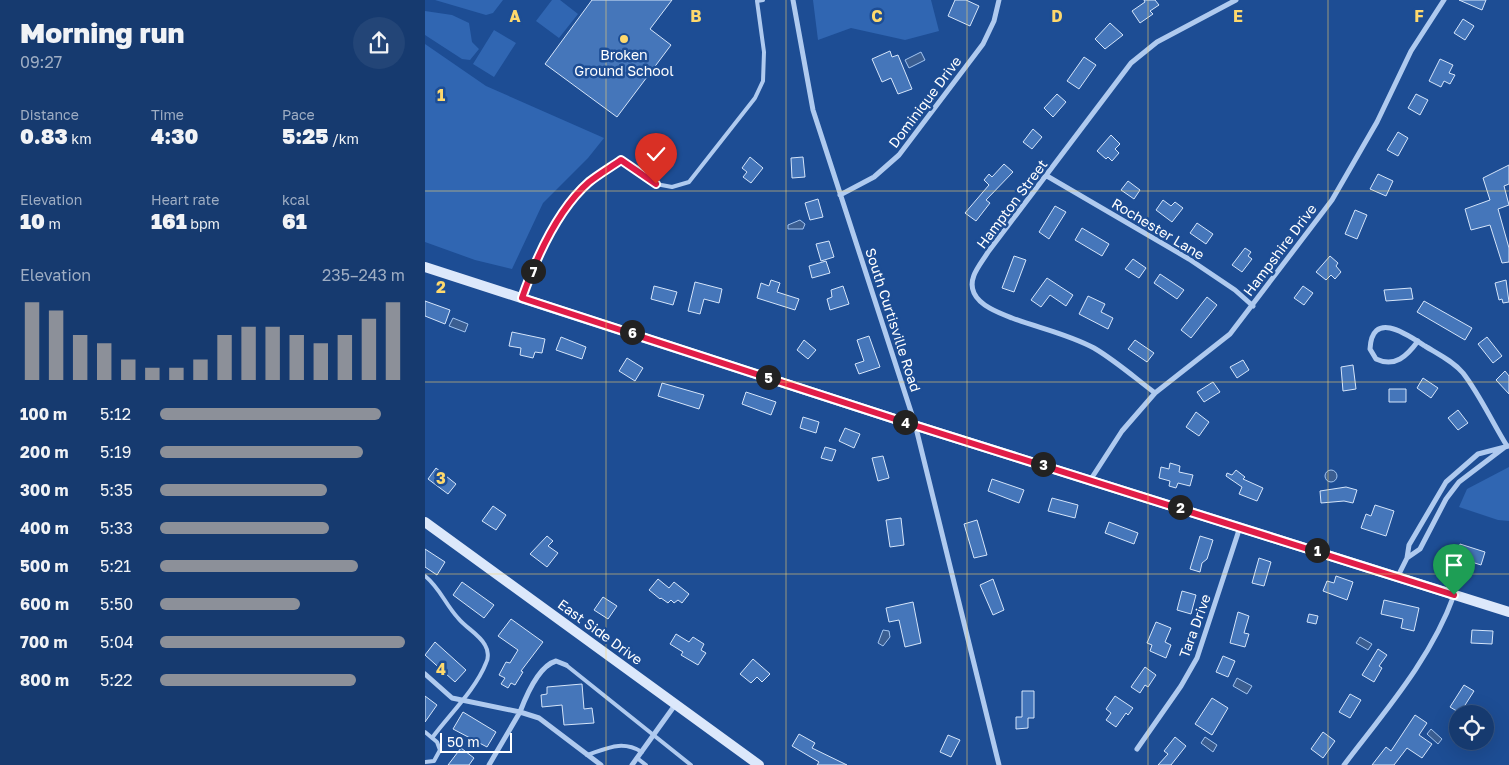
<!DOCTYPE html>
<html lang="en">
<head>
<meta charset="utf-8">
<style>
	:root { --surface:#163a6f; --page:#234577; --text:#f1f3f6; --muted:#9eadc3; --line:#355482; --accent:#8c9099 }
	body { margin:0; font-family:"Golos Text",sans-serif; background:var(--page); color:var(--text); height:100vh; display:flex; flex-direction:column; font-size:19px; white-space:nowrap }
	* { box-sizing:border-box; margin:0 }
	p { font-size:16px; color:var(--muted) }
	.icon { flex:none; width:28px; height:28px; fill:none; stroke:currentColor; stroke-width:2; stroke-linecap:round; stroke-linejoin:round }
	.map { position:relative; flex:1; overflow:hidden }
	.details { display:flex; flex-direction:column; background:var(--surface); width:425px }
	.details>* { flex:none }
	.controls { position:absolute; left:1024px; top:705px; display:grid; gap:10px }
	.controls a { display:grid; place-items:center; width:45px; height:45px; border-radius:50%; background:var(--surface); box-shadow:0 5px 20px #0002,0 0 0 1px var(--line); font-size:25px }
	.scale { position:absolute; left:15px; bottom:12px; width:72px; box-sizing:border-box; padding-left:5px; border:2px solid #fff; border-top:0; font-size:14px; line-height:18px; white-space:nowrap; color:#fff; -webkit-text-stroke:4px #1d4d94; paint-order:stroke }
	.pin { position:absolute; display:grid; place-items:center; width:42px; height:42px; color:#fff; margin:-51px -21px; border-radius:50% 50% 50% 0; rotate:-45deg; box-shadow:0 0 5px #0007 }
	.pin .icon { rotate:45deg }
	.km { position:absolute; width:25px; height:25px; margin:-12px; border-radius:50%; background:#222; color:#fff; font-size:14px; line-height:25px; text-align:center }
	.round { display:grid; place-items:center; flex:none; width:52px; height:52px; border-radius:26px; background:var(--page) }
	.headline { display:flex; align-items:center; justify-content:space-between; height:85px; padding:0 20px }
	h1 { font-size:28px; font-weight:800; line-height:38px }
	.figures { display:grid; grid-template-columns:repeat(3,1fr); gap:8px; height:85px; padding:5px 20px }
	.figures div { display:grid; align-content:center }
	.figures b { font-size:21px; font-weight:800 }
	.figures small { font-size:14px; font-weight:400 }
	.figures p { font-size:14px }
	.chart { height:140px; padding:10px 20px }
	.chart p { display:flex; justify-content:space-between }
	.chart svg { width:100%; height:90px; margin-top:5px; stroke:var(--accent); stroke-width:6 }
	ul { padding:0 20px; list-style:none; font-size:16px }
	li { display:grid; grid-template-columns:80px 60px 1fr; align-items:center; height:38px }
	li i { height:12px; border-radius:6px; background:var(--accent) }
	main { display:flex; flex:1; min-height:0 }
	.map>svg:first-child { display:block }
	.green { fill:#3066b2 }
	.water { fill:#3b5e91; stroke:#a2c4f0 }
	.building { fill:#4576ba; stroke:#d5e5fa }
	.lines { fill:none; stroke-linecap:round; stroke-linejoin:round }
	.lane { stroke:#afcaef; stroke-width:4 }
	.street { stroke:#afcaef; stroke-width:5 }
	.secondary { stroke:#dce8fb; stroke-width:10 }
	.route-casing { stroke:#fff; stroke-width:10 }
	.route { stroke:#e11d48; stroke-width:6 }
	.grid { fill:none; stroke:#fed96d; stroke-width:1; stroke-opacity:0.55 }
	.poi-dot { fill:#fed96d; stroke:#1d4d94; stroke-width:2 }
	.labels { text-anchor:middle; stroke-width:5; stroke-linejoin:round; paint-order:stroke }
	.poi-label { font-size:14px; fill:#fff; stroke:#1d4d94 }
	.street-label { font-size:14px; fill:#fff; stroke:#1d4d94 }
	.grid-label { font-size:16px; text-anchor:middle; font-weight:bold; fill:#fed96d; stroke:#1d4d94; stroke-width:5; stroke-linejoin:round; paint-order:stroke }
</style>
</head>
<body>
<main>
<section class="details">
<div class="headline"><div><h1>Morning run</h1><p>09:27</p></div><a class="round"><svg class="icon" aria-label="share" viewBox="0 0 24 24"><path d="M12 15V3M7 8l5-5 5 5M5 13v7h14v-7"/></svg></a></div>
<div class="figures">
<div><p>Distance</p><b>0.83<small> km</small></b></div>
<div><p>Time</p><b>4:30</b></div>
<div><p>Pace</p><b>5:25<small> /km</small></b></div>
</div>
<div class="figures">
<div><p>Elevation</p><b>10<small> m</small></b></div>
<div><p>Heart rate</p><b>161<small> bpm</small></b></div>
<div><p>kcal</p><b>61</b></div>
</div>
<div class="chart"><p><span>Elevation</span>235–243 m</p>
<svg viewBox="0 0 160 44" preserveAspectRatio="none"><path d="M5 44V6M15 44V10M25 44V22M35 44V26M45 44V34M55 44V38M65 44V38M75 44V34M85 44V22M95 44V18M105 44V18M115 44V22M125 44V26M135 44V22M145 44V14M155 44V6"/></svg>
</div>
<ul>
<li><b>100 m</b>5:12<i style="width:90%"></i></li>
<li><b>200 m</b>5:19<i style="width:83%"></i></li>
<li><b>300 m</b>5:35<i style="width:68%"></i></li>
<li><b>400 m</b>5:33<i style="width:69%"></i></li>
<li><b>500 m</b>5:21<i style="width:81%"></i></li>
<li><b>600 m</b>5:50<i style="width:57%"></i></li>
<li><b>700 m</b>5:04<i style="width:100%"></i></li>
<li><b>800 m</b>5:22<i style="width:80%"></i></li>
</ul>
</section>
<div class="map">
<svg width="1084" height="765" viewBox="0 0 1084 765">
	<rect width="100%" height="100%" fill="#1d4d94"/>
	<path class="green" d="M10,0h68l-10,13 -7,2z
		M127,0h8l18,14 -19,24 -23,-17z
		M388,0h118l8,31 -34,9 -54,-12 -33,12z
		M0,11l27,4 17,8 3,19 7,7 -9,11 -8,-1 -37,-24z
		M69,30l22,13 -22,34 -21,-13z
		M0,44l61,42 118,52 -16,20 -45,45 -31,66 -37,-9 -50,-18z
		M1084,467v54l-11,-1 -39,-13 8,-18z"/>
	<path class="water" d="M496,52l4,8 -16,8 -4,-8z
		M375,220l5,4 -2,5h-15v-4z
		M28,318l15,6 -3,8 -16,-6z
		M900 476a6 6 0 1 1 12 0a6 6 0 1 1-12 0Z
		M458,630l6,1 1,6 -7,9 -5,-3z
		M935,637l12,7 -4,6 -12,-7z
		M812,678l15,8 -5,8 -14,-8z
		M1006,729l11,10 -4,5 -11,-10z
		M780,737l12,8 -4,7 -12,-9z"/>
	<path class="building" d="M167,0h80l-22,29 21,16 -54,72 -72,-53z
		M530,0h11l13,6 -9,20 -22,-10z
		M719,0h11l4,5 -9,6 3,3 -13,9 -8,-12 13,-9z
		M1034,0h27l-4,10z
		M1038,19l11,7 -9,14 -11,-7z
		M685,23l13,12 -18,14 -10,-10z
		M465,51l2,6 6,-2 14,34 -14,5 -7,-16 -9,4 -10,-23z
		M659,57l12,8 -17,24 -12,-8z
		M1015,59l13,6 -4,8 6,2 -5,9 -6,-3 -3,6 -12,-6z
		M632,94l9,8 -13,15 -9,-9z
		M991,94l12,6 -8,15 -12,-7z
		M608,129l9,8 -10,12 -9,-7z
		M973,132l10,6 -10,18 -11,-6z
		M686,135l9,9 -5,5 4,4 -7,8 -4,-4 -2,2 -9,-8z
		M325,157l13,11 -12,15 -8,-6 4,-5 -5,-4z
		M378,157l2,20 -13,1 -1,-20z
		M579,164l9,8 -27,28 4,3 -14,18 -11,-8 24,-28 -5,-5 5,-6 3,3z
		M1084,165v19l-5,2 5,19 -11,4 11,39v14l-7,1 -12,-38 -19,5 -6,-21 25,-9 -7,-22z
		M953,174l15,7 -7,15 -16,-7z
		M703,181l12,9 -6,9 -13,-9z
		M393,199l5,18 -13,3 -5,-17z
		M738,200l8,6 4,-4 8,6 -11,14 -16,-12z
		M630,206l11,6 -17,27 -10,-7z
		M930,210l12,5 -10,24 -12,-5z
		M772,223l16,11 -7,10 -16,-11z
		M657,228l27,16 -7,12 -27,-16z
		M404,241l5,16 -13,4 -5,-17z
		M820,248l6,4 -3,4 4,3 -10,13 -10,-7z
		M589,256l12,4 -12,32 -12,-4z
		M905,256l8,7 -2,3 5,6 -6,7 -4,-4 -5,5 -10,-8z
		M708,259l13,9 -7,10 -14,-9z
		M401,261l4,12 -18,5 -3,-12z
		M735,274l24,16 -7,9 -23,-16z
		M622,278l26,17 -7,11 -16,-11 -9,12 -10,-7z
		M346,280l9,3 -3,9 22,7 -4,11 -38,-12 4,-15 8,3z
		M1081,280l3,22 -6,1 -1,-4 -3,1 -4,-17z
		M270,282l27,7 -3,14 -15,-4 -4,15 -12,-3z
		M229,286l23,6 -4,13 -22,-6z
		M418,286l6,18 -19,6 -3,-11 5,-2 -1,-7z
		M878,286l10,7 -9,12 -10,-7z
		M986,288l2,11 -27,2 -2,-11z
		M663,296l17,8 -4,8 12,6 -5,11 -29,-15z
		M782,297l10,8 -26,33 -10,-8z
		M0,301l25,9 -5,14 -20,-8z
		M999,301l48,27 -7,12 -48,-28z
		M87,332l33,7 -3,14 -7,-1 -2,6 -13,-3 1,-7 -12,-2z
		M444,336l11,31 -21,7 -4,-10 9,-3 -7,-21z
		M136,337l25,10 -4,12 -26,-9z
		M1062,337l15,19 -9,7 -15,-19z
		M379,340l12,10 -8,9 -11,-9z
		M710,340l19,13 -7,9 -19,-13z
		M202,358l16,10 -8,13 -16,-10z
		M818,360l6,10 -12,8 -7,-11z
		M928,365l3,24 -13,2 -2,-24z
		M1080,371l4,5v18l-13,-14z
		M998,378l15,10 -7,10 -14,-10z
		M788,382l7,10 -16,10 -7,-10z
		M237,383l42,12 -5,14 -41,-13z
		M964,389h17v13h-17z
		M321,392l30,10 -5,13 -29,-11z
		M1033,410l10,13 -10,7 -10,-12z
		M771,412l13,10 -10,14 -13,-9z
		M378,417l16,5 -3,11 -16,-5z
		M420,428l15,6 -6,14 -15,-7z
		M400,447l11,3 -4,11 -11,-3z
		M458,456l6,22 -11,3 -6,-23z
		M745,463l10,3 -1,6 14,3 -3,11 -12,-3 -2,5 -7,-2 1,-5 -11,-3 2,-11 8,2z
		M11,468l20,16 -8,10 -20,-15z
		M811,470l9,7 -2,2 20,9 -6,13 -18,-7 3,-7 -16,-11 1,-3 5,2z
		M567,479l32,11 -5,13 -31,-12z
		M921,487l11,3 -4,13 -9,-2 -23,2 -1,-12z
		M627,498l26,7 -3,13 -27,-7z
		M950,505l19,6 -8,25 -25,-8 5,-14 5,2z
		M68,506l13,9 -10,15 -14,-9z
		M476,518l3,27 -14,2 -4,-27z
		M552,520l10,35 -13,3 -10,-34z
		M684,522l29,11 -4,11 -29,-11z
		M122,536l6,5 -5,5 10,7 -11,14 -17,-13z
		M775,536l13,4 -6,19 -5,4 -2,9 -10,-3z
		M1035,544l25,8 -4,13 -25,-8z
		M0,549l20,13 -8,13 -12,-8z
		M834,558l12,4 -7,24 -12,-3z
		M911,576l17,6 -6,18 -24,-9 4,-10 7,2z
		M233,579l11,9 5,-6 15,12 -7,9 -4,-3 -4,3 -3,-3 -3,3 -7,-5 -1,1 -11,-9z
		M568,579l11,31 -11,5 -13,-30z
		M37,582l32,23 -10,13 -31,-23z
		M757,591l14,4 -5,19 -14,-4z
		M178,597l14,9 -9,13 -14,-9z
		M959,600l35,8 -5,23 -13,-3 2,-9 -22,-5z
		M488,602l8,41 -16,4 -6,-27 -10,2 -3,-14z
		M813,612l11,4 -5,17 5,1 -4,13 -15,-4z
		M884,614l9,2 -2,8 -9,-2z
		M86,619l32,23 -22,29 2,1 -8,13 -4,-2 -3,5 -7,-4 4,-6 -6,-3 7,-13 4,1 8,-13 -20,-14z
		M731,622l15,6 -6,14 6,3 -5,13 -16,-7 2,-6 -5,-2z
		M1047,630l21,1 -1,13 -21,-1z
		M251,634l13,8 4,-5 11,7 -3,6 5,3 -8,12 -17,-10 2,-3 -13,-8z
		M10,642l31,28 -11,12 -30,-27z
		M953,649l9,6 -8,11 3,2 -8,14 -12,-7z
		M798,656l12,5 -7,16 -12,-5z
		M328,659l17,15 -8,8 -5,-5 -6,6 -11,-9z
		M720,667l11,8 -8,12 -3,-2 -5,8 -9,-6z
		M157,684l2,25 8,-1 2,15 -30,2 -2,-20 -20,2 -1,-12 6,-1v-7z
		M1039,685l10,6 -14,22 -10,-6z
		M597,691h12v27h-6v10l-12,1v-12h6z
		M925,694l11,6 -11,18 -11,-6z
		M0,696l12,9 -12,17z
		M690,696l18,12 -5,7 -2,-2 -10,14 -10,-7 5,-7 -5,-4z
		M787,698l16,10 -16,27 -17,-11z
		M38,712l33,20 -9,15 -34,-18z
		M990,715l12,8 -8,12 13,9 -10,14 -15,-10 -13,17h-22l14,-18 5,4z
		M898,732l12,9 -12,17 -12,-9z
		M374,734l16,9 -3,5 35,17h-30l2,-3 -27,-16z
		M523,735l12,5 -9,17 -11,-5z
		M750,737l11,9 -15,19h-13l10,-11 -4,-3z
		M36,748l13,10 -5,7h-21z"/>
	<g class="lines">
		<path class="lane" d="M97,296c15,-39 35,-86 67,-113 10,-9 21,-15 32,-23l35,24 16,3 17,-5 66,-84 8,-17 1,-29 -7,-51 6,-1
			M0,576c15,12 20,28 33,42 8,10 21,16 27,27 3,5 4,13 1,18 -10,26 -37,52 -54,75
			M141,665l125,100
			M0,732l12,10 3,8 -6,11 -9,1
			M162,755c21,-7 35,-15 55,-3
			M212,758l9,7"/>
		<path class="street" d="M368,0l20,110 102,314 84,341
			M622,176l142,83 46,31 18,16
			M415,195l34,-18 25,-22 84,-111 11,-23 5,-21
			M993,341c-11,15 -23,27 -42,18l-6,-10c2,-40 38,-14 55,-3 13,8 28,15 38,27 17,22 29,49 44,73
			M730,393c-20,-15 -39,-32 -61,-45 -26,-14 -55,-20 -82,-30 -13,-5 -32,-12 -38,-25 -7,-15 7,-29 14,-41l143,-189 26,-21 79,-42
			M666,479l31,-48 33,-38 75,-59 102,-134 45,-78 34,-71 33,-51
			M982,558l13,-9 26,-50 13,-17 46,-35
			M973,576l9,-18 2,-13 37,-63 32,-28 31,-8
			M0,674l27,24 68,14c6,-16 19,-46 36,-51l10,4
			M712,749l44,-63 16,-28 43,-131
			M64,765l31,-53 19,6 62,47
			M207,765l43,-60
			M919,765c41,-54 87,-106 110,-170"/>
		<path class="secondary" d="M0,267l476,154 608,191
			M0,522l334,243"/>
	</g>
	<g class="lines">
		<defs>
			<path id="route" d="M231,184l-35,-24c-10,7 -22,14 -32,22 -32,28 -53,76 -67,116l379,123 553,174"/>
		</defs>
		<use href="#route" class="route-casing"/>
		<use href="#route" class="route"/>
	</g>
	<path class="grid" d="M181,0v765M361,0v765M542,0v765M723,0v765M903,0v765M0,191h1084M0,382h1084M0,574h1084"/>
	<circle class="poi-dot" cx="199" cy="39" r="5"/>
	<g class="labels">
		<g class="poi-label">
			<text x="199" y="60">Broken<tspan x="199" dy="16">Ground School</tspan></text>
		</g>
		<g class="street-label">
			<text transform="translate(500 102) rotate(-53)" y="5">Dominique Drive</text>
			<text transform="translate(587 204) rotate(-53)" y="5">Hampton Street</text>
			<text transform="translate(733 229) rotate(31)" y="5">Rochester Lane</text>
			<text transform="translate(855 250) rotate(-53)" y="5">Hampshire Drive</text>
			<text transform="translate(468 320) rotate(72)" y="5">South Curtisville Road</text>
			<text transform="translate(770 626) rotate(-70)" y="5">Tara Drive</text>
			<text transform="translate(175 632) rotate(36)" y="5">East Side Drive</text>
		</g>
	</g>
	<g class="grid-label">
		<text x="90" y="22">A</text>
		<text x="271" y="22">B</text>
		<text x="452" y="22">C</text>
		<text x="632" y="22">D</text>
		<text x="813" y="22">E</text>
		<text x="994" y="22">F</text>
		<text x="16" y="101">1</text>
		<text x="16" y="293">2</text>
		<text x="16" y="484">3</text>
		<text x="16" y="675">4</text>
	</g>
</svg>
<div class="controls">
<a><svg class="icon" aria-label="locate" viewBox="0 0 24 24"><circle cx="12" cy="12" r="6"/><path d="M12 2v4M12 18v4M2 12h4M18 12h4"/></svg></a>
</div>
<div class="scale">50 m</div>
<div class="pin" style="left:1029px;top:595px;background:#1e9e55"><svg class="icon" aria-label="arrive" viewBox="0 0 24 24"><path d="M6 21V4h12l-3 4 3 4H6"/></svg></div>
<div class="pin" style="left:231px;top:184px;background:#d93025"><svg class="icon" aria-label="check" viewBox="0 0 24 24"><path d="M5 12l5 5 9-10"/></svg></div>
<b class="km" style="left:892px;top:550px">1</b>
<b class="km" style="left:755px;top:507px">2</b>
<b class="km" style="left:618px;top:464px">3</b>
<b class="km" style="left:480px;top:422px">4</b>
<b class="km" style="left:343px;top:377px">5</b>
<b class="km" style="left:207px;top:332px">6</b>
<b class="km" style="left:108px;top:271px">7</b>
</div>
</main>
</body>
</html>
